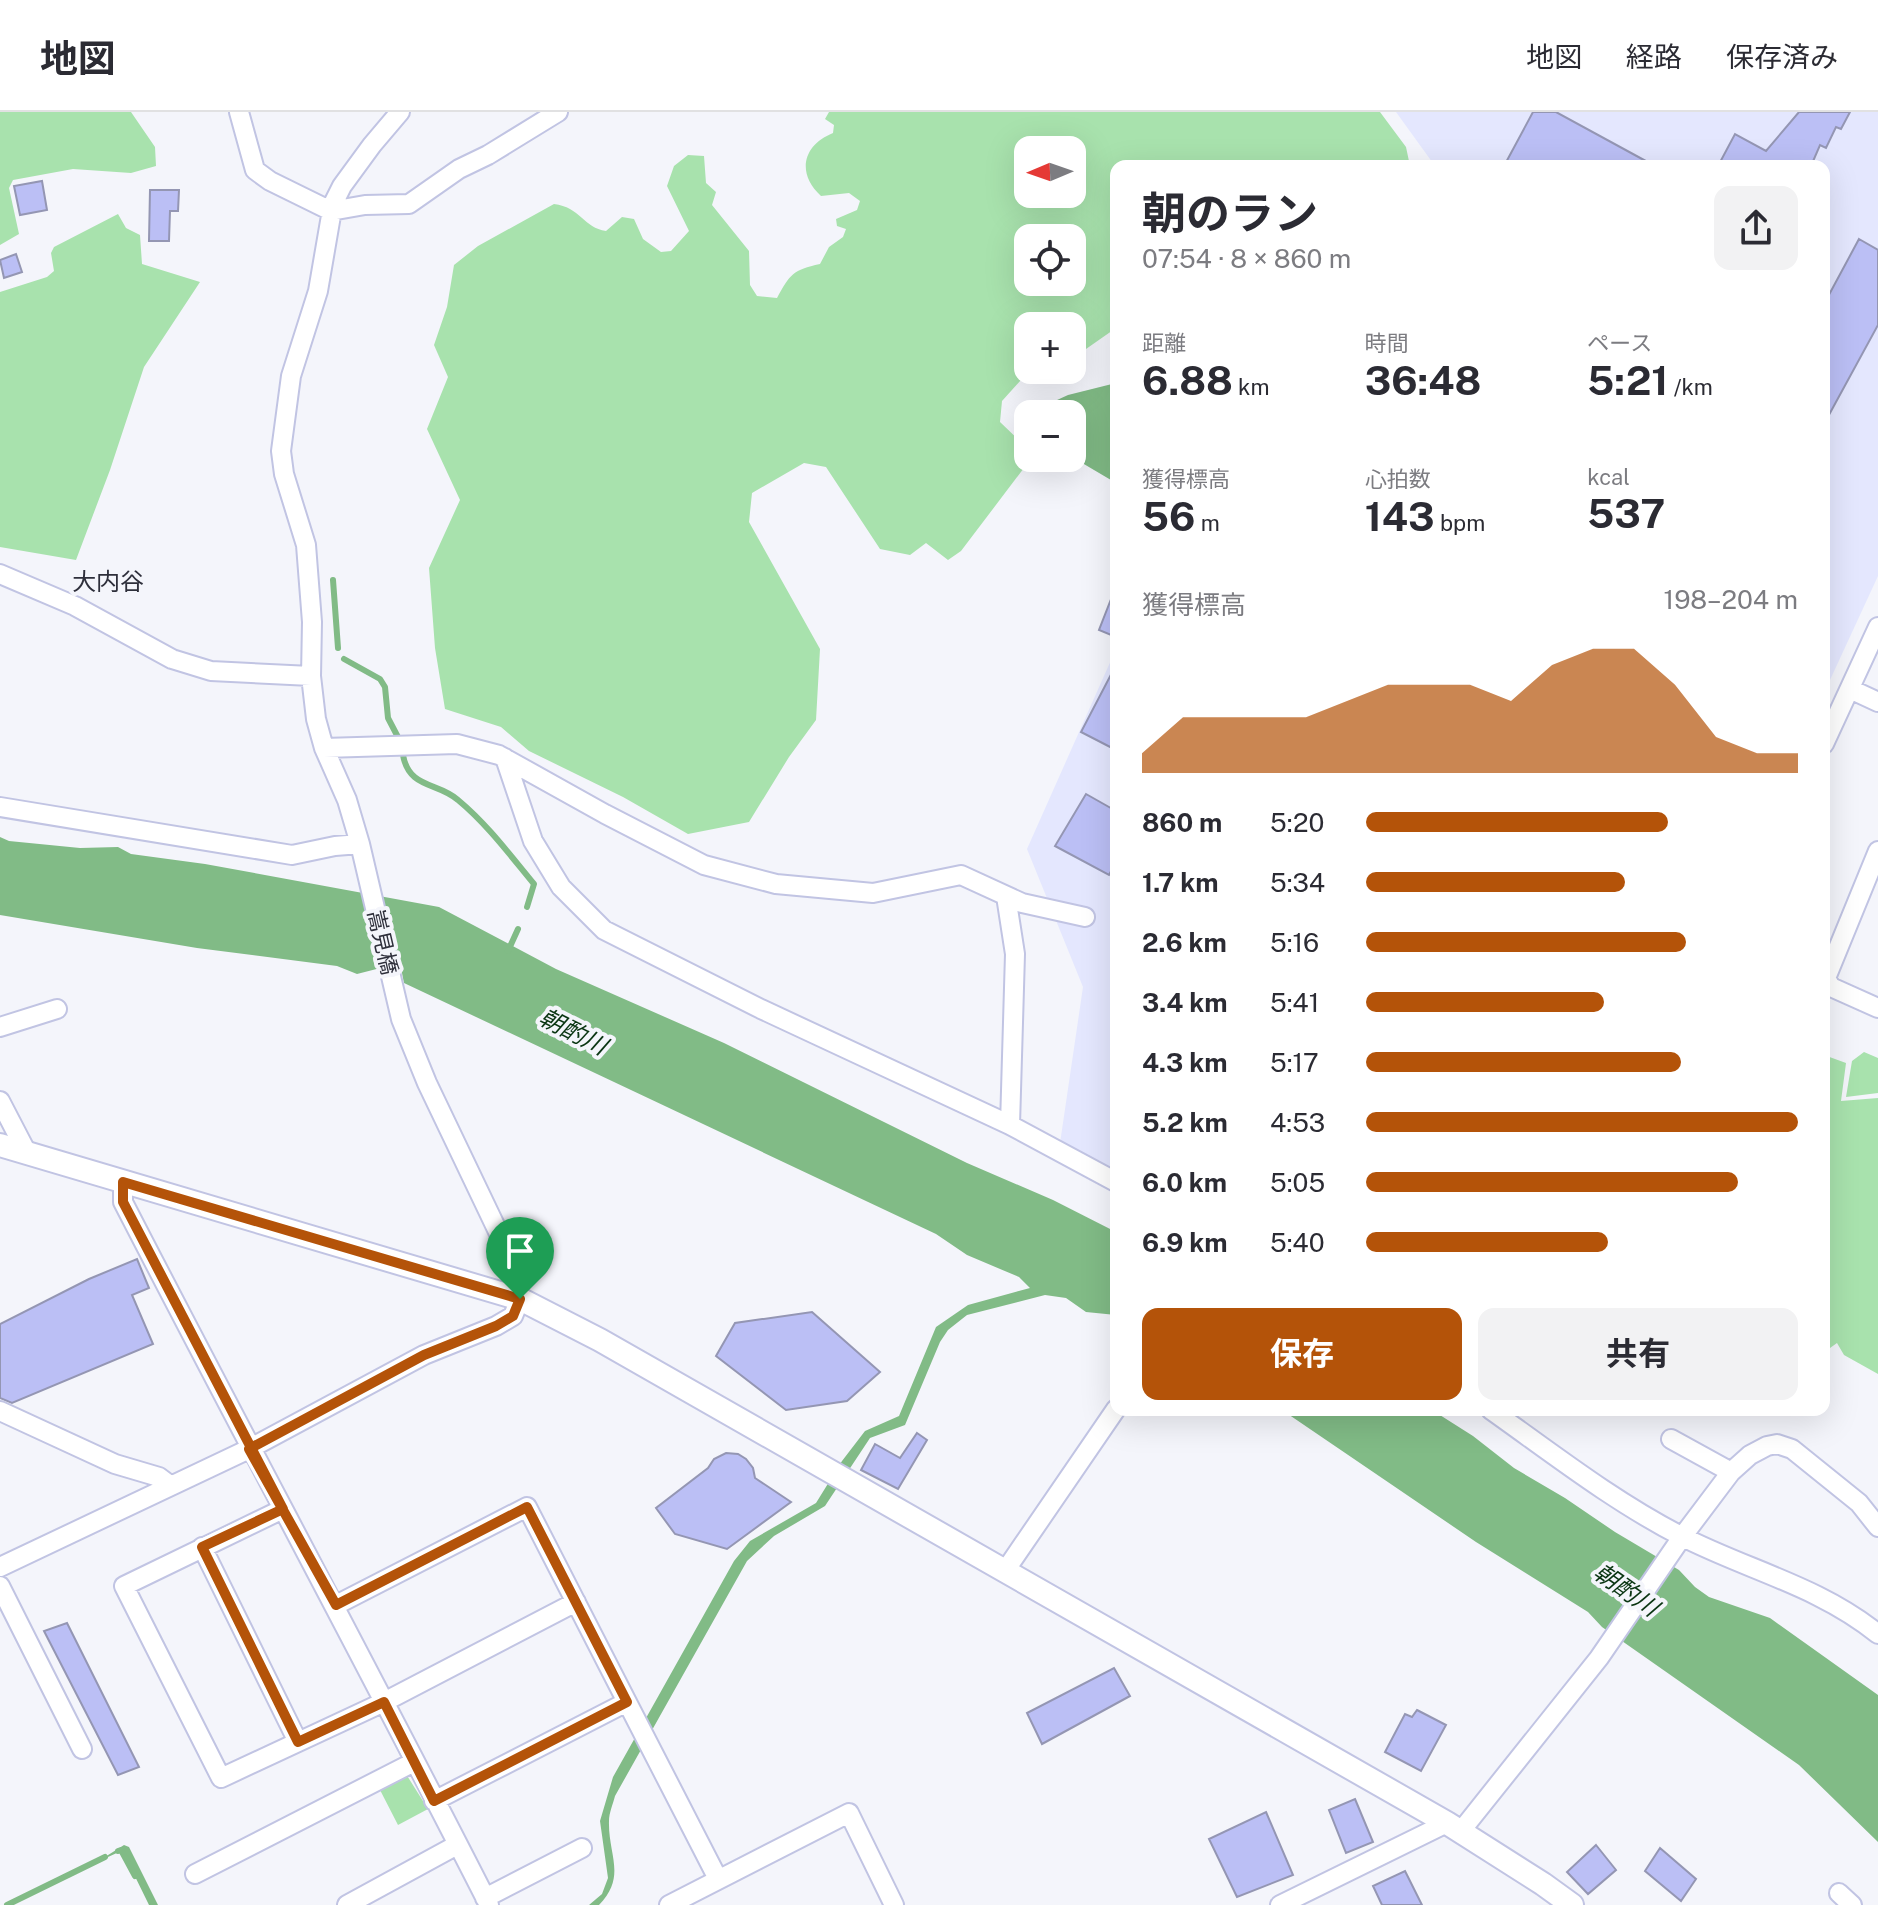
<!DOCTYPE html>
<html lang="ja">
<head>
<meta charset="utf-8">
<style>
	:root { --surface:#fff; --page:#f2f2f3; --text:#2b2b33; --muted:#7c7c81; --line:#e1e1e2; --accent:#b45309 }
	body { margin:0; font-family:"Public Sans","Noto Sans JP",sans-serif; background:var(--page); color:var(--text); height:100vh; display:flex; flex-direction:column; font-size:30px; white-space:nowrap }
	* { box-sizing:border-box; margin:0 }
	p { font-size:26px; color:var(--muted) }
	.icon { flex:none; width:44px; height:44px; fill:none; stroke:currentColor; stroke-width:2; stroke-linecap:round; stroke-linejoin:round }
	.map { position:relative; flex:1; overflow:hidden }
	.side { position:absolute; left:1110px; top:48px; width:720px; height:1256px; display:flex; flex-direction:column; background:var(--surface); border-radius:16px; box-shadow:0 8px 32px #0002 }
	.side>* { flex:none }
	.needle { width:52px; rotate:268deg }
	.tools { position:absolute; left:1014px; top:24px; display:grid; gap:16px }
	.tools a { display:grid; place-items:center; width:72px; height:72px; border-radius:16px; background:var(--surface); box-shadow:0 8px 32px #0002; font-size:40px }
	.pin { position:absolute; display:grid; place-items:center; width:68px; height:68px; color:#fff; margin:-82px -34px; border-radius:50% 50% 50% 0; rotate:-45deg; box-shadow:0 0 8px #0007 }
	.pin .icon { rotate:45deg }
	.round { display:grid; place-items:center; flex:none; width:84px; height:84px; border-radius:16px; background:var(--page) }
	.head { display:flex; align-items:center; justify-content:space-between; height:136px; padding:0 32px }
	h1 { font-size:44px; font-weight:700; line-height:60px }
	.figures { display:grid; grid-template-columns:repeat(3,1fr); gap:12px; height:136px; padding:8px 32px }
	.figures div { display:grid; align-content:center }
	.figures b { font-size:40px; font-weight:700 }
	.figures small { font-size:22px; font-weight:400 }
	.figures p { font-size:22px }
	.chart { height:224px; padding:16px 32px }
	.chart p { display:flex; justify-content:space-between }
	.chart svg { width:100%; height:144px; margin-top:8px; fill:var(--accent); opacity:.7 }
	.primary-button { display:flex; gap:16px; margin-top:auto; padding:16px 32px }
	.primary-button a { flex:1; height:92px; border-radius:16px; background:var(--accent); color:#fff; font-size:32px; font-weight:700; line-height:92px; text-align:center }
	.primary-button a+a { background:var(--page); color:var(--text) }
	ul { padding:0 32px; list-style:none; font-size:26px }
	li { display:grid; grid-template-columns:128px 96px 1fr; align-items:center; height:60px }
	li i { height:20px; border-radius:10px; background:var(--accent) }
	header { display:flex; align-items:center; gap:48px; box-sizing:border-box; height:112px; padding:0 40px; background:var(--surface); border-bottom:2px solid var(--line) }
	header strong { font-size:38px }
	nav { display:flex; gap:44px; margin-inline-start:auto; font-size:28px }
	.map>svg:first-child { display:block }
	.built { fill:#e4e7fe }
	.green { fill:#a8e2ad; fill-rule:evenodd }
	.water { fill:#81bb86 }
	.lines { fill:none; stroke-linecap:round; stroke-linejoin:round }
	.stream { stroke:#81bb86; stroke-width:6 }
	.building { fill:#bbbff5; stroke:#9496b3; stroke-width:2 }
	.minor-casing { stroke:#c1c4e3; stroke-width:22 }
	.tertiary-casing { stroke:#c1c4e3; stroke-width:26 }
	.minor { stroke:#fff; stroke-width:18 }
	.tertiary { stroke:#fff; stroke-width:22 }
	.route-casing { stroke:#fff; stroke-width:16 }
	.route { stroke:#b45309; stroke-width:10 }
	.labels { text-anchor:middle; stroke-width:8; stroke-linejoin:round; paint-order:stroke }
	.street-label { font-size:22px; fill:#2e2f3b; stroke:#f4f5fb }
	.neighbourhood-label { font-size:24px; fill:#2e2f3b; stroke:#f4f5fb }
	.water-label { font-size:24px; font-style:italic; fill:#0a3512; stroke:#f4f5fb }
</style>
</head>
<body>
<header>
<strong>地図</strong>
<nav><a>地図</a><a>経路</a><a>保存済み</a></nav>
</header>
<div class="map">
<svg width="1878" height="1793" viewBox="0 0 1878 1793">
	<rect width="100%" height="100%" fill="#f4f5fb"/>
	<path class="built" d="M1396,0h482v464l-54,117v-527h-389z
		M1116,537v528l-57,-27 24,-163 -56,-138z"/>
	<path class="green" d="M0,0h131l24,35 1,19 -25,7 -58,-4 -60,11 -4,8 10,46 -19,11z
		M829,0h551l26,35 4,19h-294v162l-30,21 -14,2v-25h-44l2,44 -28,31 -2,21 28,27 -1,15 -66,87 -13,9 -22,-17 -16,12 -30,-6 -54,-82 -22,-4 -52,30 -3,29 71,127 -4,71 -27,37 -40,65 -61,12 -65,-37 -94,-46 -28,-24 -56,-18 -10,-61 -6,-80 31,-68 -33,-71 21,-52 -14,-32 13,-38 7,-42 24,-19 76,-42c26,3 30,24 52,27l16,-14 12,2 9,20 18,13 10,-1 18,-20 -22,-45 7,-20 14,-11 16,1 2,27 10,9 -4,13 37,46 1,34 7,11 20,2c13,-24 16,-28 43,-34l9,-17 14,-10 3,-8 -9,-3 -1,-7 21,-9 3,-9 -11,-8 -28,3c-25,-23 -18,-51 12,-63l1,-8 -9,-6zM1072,38v44h-44v-44zM1072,126v44h-44v-44z
		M118,102l8,14 14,7 2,29 58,18 -56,85 -34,103 -34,90 -76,-13v-255l47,-15 7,-6 -3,-18 3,-6z
		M1864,940l14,6v35l-32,4 6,-36z
		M1824,943l22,8 -5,38 37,-3v276l-34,-19 -7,-12 -7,5 -4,22 -2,1z
		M406,1662l22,35 -30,16 -19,-37z"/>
	<path class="water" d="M1116,271v100l-44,-26v-43h-41l2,-3 35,-16z
		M0,725l9,4 71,7 38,-1 13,7 74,10 234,43 117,62 168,74 243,120 86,37 63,32v83l-30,-3 -20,-14 -21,-3 -78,20 -19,15 -8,12 -35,83 -35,13 -45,68 -51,30 -27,25 -132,235c-2,8 -6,17 -6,25 -1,34 18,55 -10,84h-10l13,-11 6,-16 -8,-57 13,-44 121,-216 16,-20 66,-38 26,-42 23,-30 34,-15 37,-89 32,-22 62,-17 -11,-11 -52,-22 -31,-21 -532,-251 -4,-20 -43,11 -20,-8 -140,-18 -197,-33z
		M1282,1298h150l41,26 41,32 51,30 50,34 64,38 16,17 14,10 61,21 108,77v147l-79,-77 -197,-138 -14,-15 -112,-70z
		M124,1733l5,2 29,58h-9l-25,-51 -5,-2 -22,10z"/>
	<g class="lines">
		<path class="stream" d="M333,468l5,68
			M344,547l36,20 5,8 3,31 12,23
			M403,643c6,34 35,27 55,45 29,24 52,55 76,84l-7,23
			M508,839l10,-22
			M118,1739l3,-1 14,26
			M7,1793l98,-48"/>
	</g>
	<path class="building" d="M1533,0h23l99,54h-151z
		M1799,0h51l-9,17 -5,-2 -10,21 -6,-3 -9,21h-93l17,-32 31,17z
		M42,69l5,29 -27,5 -6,-29z
		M150,78h29l-1,21h-8l-1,30h-20z
		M1859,127l19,11v75l-54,99v-120z
		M16,142l6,18 -18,6 -4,-18z
		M1115,477h1v48l-17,-7z
		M1116,553v85l-35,-18z
		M1086,682l30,17v51l-7,13 -54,-29z
		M137,1147l12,29 -17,7 21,49 -141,59 -12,-5v-74l89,-45z
		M812,1200l68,60 -33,29 -61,9 -70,-54 19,-33z
		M917,1321l10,7 -29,49 -37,-19 14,-26 25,14z
		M726,1341l12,1 8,5 7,9 2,10 36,24 -64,47 -52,-15 -19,-26 52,-40 6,-9z
		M67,1511l72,144 -21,8 -74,-144z
		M1114,1556l16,28 -88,48 -15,-31z
		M1417,1598l29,15 -25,46 -36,-19 20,-38 7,3z
		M1355,1687l18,43 -27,11 -17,-43z
		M1266,1700l27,63 -56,22 -28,-58z
		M1596,1733l20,25 -28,24 -21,-22z
		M1660,1736l36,31 -15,22 -36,-30z
		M1405,1759l17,34h-40l-9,-19z"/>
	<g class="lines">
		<defs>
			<path id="minor" d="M239,0l16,58 15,11 61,30 34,-6 44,-1 50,-35 29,-14 70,-43
				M0,462l75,32 97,53 39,12 100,5
				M1850,577l28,13
				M1824,632l54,-117
				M324,636l133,-4 42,11 106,59 99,51 72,19 97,9 88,-18 61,28 63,14
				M505,646l28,83 28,46 43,43 157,79 249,116 5,-171 -9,-58
				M0,695l292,48 43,-9 25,-2
				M1878,739l-52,127 5,9 47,21
				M0,915l57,-18
				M0,989l27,52
				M1010,1013l106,57
				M123,1070v20c121,235 246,467 366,703
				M1491,1298c62,44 122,91 190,126 66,34 138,50 197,98
				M0,1299l115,53 44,13 12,9
				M1671,1327l60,33
				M283,1397l-159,77 97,192 163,-76 192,-100
				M202,1435l96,195
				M0,1455l249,-118 175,-94 72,-29 17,-10 7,-17 -6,-34 -87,-182 -26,-64 -41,-175 -13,-44 -23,-52 -8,-29 -5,-43 1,-54 -6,-77 -22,-71 -3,-23 10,-75 27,-85 15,-87 9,-18 30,-41 28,-33
				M1005,1459l111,-162
				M0,1474l82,163
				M336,1493l191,-98 100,195 -193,99
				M627,1590l91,177
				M1461,1719l138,-173 83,-121 49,-65 19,-17 17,-9 10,-2 15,5 67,54 19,24
				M195,1762l219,-112
				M1839,1781l13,12
				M485,1786l97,-50
				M347,1793l110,-60
				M669,1793l180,-92 45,92
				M1280,1793l167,-82"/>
			<path id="tertiary" d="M0,1033l520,154 80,41 847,483 96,61 29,21"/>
		</defs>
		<use href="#minor" class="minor-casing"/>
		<use href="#tertiary" class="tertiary-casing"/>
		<use href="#minor" class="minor"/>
		<use href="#tertiary" class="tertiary"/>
	</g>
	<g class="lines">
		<defs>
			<path id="route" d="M520,1187l-7,17 -17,10 -72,29 -175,94 87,156 191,-98 100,195 -193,99 -50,-99 -86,40 -96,-195 81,-38 -160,-307v-20l397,117"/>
		</defs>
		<use href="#route" class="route-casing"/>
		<use href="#route" class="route"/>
	</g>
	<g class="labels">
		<g class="street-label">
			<text transform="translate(383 830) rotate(77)" y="8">嵩見橋</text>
		</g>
		<g class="neighbourhood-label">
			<text x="108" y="478">大内谷</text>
		</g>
		<g class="water-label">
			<text transform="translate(573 920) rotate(27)" y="8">朝酌川</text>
			<text transform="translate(1626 1478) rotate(35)" y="8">朝酌川</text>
		</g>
	</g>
</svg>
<div class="tools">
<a><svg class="needle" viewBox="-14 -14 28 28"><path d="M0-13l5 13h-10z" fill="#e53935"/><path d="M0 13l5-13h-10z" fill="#7c7c81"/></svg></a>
<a><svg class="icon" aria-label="locate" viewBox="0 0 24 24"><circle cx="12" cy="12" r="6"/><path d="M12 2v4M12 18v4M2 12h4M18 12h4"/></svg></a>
<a>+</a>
<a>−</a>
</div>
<div class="pin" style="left:520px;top:1187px;background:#1e9e55"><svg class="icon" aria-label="arrive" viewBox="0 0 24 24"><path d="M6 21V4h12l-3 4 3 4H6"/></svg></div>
<section class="side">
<div class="head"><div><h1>朝のラン</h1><p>07:54 · 8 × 860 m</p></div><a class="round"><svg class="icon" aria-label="share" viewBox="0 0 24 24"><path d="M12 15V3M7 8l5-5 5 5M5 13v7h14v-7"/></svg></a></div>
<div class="figures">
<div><p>距離</p><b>6.88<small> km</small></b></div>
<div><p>時間</p><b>36:48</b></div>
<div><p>ペース</p><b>5:21<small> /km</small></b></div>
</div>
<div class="figures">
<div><p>獲得標高</p><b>56<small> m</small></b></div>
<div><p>心拍数</p><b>143<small> bpm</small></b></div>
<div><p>kcal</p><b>537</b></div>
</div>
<div class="chart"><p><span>獲得標高</span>198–204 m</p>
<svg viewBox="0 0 160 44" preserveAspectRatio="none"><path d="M0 44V38L10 27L20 27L30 27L40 27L50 22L60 17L70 17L80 17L90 22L100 11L110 6L120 6L130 17L140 33L150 38L160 38V44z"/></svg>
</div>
<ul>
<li><b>860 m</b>5:20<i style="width:70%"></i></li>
<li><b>1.7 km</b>5:34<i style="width:60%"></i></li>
<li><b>2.6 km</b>5:16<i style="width:74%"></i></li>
<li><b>3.4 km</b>5:41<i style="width:55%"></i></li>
<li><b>4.3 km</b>5:17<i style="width:73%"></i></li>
<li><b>5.2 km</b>4:53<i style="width:100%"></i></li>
<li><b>6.0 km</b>5:05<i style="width:86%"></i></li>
<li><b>6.9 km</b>5:40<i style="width:56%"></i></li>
</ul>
<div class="primary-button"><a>保存</a><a>共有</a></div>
</section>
</div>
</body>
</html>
